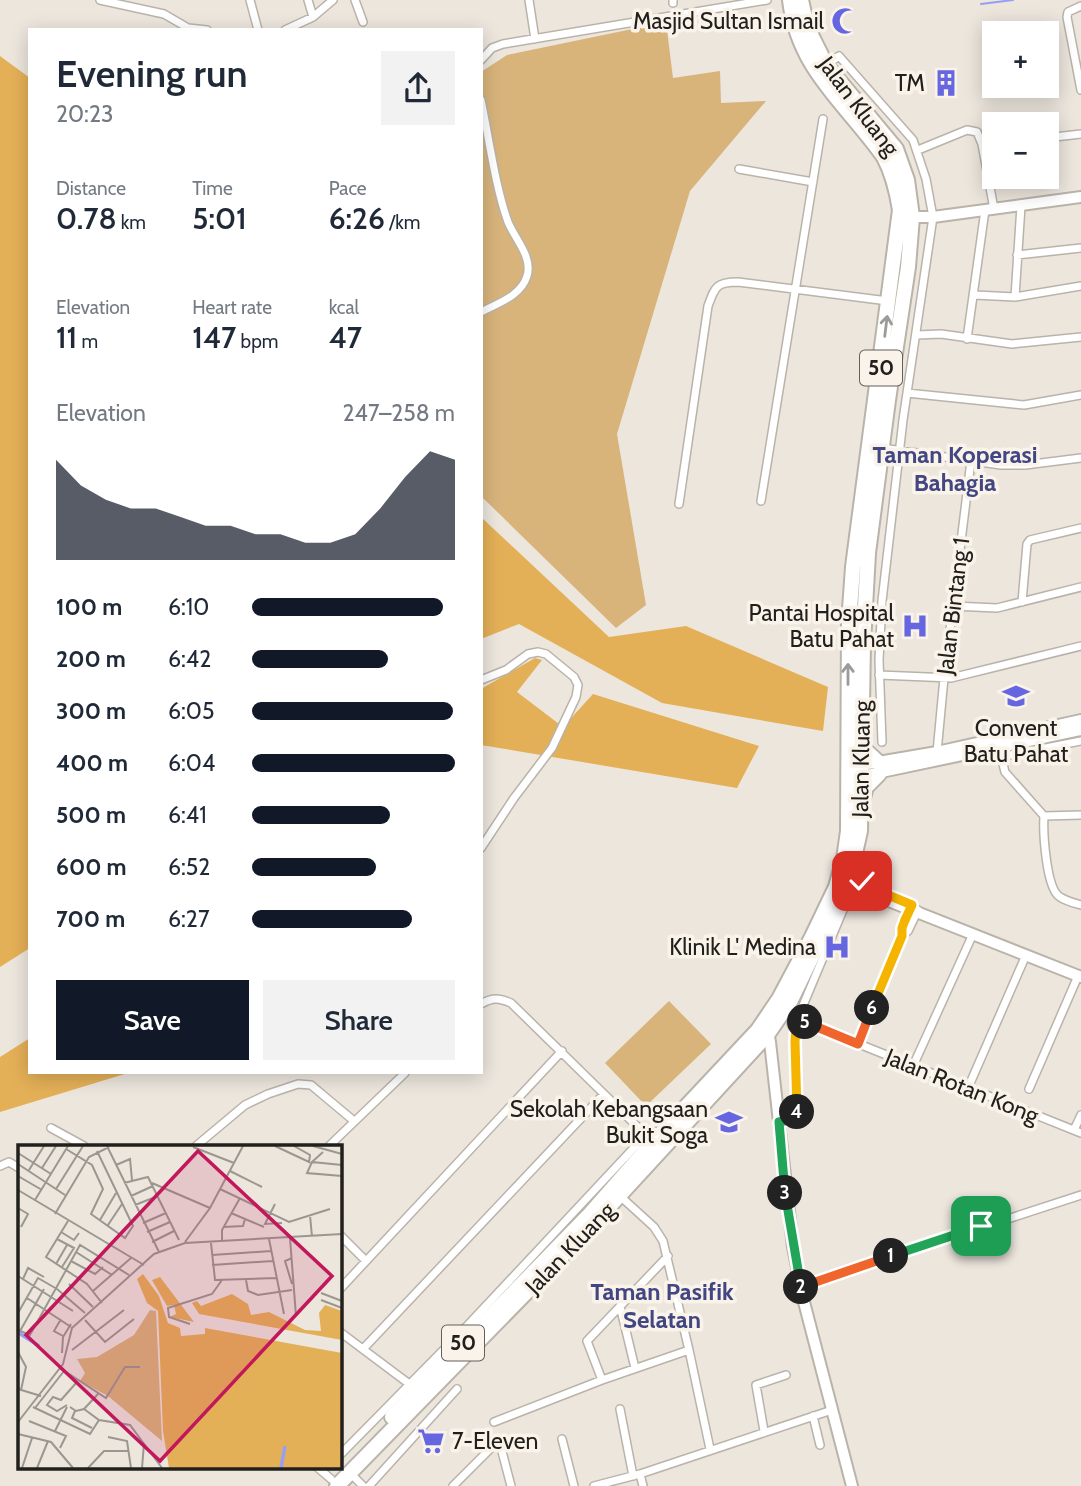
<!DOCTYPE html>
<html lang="en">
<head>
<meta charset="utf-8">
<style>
	:root { --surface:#fff; --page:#f2f2f3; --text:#1f2937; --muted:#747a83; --accent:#111827 }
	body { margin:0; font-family:Cabin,sans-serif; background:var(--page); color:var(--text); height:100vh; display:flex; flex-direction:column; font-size:26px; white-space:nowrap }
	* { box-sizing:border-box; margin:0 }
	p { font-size:23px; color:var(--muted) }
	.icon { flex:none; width:38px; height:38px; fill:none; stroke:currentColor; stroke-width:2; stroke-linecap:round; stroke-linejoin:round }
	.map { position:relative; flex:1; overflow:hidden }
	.drawer { position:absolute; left:28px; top:28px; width:455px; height:1046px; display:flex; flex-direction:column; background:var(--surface); border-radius:0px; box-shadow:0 4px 18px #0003 }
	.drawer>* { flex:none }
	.buttons { position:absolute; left:982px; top:21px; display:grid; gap:14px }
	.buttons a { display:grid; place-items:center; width:77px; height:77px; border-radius:0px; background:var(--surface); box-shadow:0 4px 18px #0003; font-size:35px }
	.pin { position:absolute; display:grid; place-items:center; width:60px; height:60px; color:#fff; margin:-30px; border-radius:14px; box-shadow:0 4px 10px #0006 }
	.km { position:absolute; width:35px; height:35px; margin:-18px; border-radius:50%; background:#222; color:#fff; font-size:19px; line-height:35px; text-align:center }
	.round { display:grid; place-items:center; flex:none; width:74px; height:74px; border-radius:0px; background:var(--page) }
	.summary { display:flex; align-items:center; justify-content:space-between; height:119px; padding:0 28px }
	h1 { font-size:38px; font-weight:600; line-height:52px }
	.figures { display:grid; grid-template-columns:repeat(3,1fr); gap:10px; height:119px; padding:7px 28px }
	.figures div { display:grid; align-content:center }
	.figures b { font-size:30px; font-weight:600 }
	.figures small { font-size:19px; font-weight:400 }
	.figures p { font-size:19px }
	.chart { height:196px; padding:14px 28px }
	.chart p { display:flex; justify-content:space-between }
	.chart svg { width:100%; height:126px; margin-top:7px; fill:var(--accent); opacity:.7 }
	.cta { display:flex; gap:14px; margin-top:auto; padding:14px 28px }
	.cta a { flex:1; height:80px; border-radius:0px; background:var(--accent); color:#fff; font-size:28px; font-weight:600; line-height:80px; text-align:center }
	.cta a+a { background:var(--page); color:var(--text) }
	ul { padding:0 28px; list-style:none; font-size:23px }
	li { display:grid; grid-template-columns:112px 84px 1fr; align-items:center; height:52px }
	li i { height:18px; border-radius:9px; background:var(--accent) }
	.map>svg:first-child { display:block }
	.green { fill:#d8b47b }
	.forest { fill:#e4b057 }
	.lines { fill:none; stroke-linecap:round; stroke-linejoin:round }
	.stream { stroke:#979ef3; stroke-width:2 }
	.street-casing { stroke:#b9b3aa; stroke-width:10 }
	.secondary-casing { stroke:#b9b3aa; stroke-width:14 }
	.highway-casing { stroke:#b9b3aa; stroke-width:18 }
	.street { stroke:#fff; stroke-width:7 }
	.secondary { stroke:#fff; stroke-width:10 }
	.highway { stroke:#fff; stroke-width:14 }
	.oneway { stroke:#9c9b99 }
	.split-1-casing { stroke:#fff; stroke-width:14 }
	.split-2-casing { stroke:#fff; stroke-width:14 }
	.split-3-casing { stroke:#fff; stroke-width:14 }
	.split-4-casing { stroke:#fff; stroke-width:14 }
	.split-5-casing { stroke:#fff; stroke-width:14 }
	.split-6-casing { stroke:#fff; stroke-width:14 }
	.split-7-casing { stroke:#fff; stroke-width:14 }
	.split-8-casing { stroke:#fff; stroke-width:14 }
	.split-1 { stroke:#22a559; stroke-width:9 }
	.split-2 { stroke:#f0652b; stroke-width:9 }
	.split-3 { stroke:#22a559; stroke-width:9 }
	.split-4 { stroke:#22a559; stroke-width:9 }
	.split-5 { stroke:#f5b400; stroke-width:9 }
	.split-6 { stroke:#f0652b; stroke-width:9 }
	.split-7 { stroke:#f5b400; stroke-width:9 }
	.split-8 { stroke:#f5b400; stroke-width:9 }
	.labels { text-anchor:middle; stroke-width:7; stroke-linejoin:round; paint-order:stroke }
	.shield { fill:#faf3ea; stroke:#635f5a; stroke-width:2 }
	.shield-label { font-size:21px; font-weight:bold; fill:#22201d }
	.poi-label { font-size:23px; fill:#22201d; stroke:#faf3ea; text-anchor:end }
	.street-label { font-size:23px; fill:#22201d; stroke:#faf3ea }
	.neighbourhood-label { font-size:24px; font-weight:bold; fill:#424682; stroke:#faf3ea }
	.inset-river { fill:none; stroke:#979ef3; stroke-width:3.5 }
	.inset-road { fill:none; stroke:#9b9790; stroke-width:2 }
	.view { fill:#c2185b; fill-opacity:0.15; stroke:#c2185b; stroke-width:3.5 }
	.inset-edge { fill:none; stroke:#22201d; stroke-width:3.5 }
</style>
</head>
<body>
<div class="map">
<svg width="1081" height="1486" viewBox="0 0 1081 1486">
	<rect width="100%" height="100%" fill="#ece6dd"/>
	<path class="green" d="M666,22l7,56 47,-7 1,32 45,-2 -76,90 -73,243 29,171 -30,23 -135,-132v-424l26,-17z
		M669,1001l42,43 -65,62 -41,-43z"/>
	<path class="forest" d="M0,56l30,22v870l-30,19z
		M481,517l128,120 77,-11 142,61 -5,44 -161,-28 -143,-79 -38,15z
		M535,658l7,2 -25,32 46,35 30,-33 166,52 -22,42 -256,-43v-56z
		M30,1038v35h98l-128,39v-55z"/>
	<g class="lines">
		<path class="stream" d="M981,4l32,-4"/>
		<defs>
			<path id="street" d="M100,0l64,14 24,14 19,2
				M250,0l8,30
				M308,0l5,17
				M355,0l8,22
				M529,0l6,39
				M673,0v3
				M1081,6l-13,6 -1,5 14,73
				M285,30l28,-13 20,-17
				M481,60l11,-12 11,-4 264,-44
				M826,65l13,-9 74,84 13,39 7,38 -30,203 -21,181 -3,59 3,82
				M481,100c8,38 14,86 27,122 7,17 25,35 19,54 -6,20 -29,27 -46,36
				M1046,138l35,-4
				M982,144l12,-1
				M918,150l49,-20 10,2 5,12 12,65
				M739,169l74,13
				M1017,255l64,-7
				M975,295l40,2 66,-11
				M1015,297l6,-91
				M917,335l24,-1 71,10 69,-7
				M967,339l18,-129
				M907,393l117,12 57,-10
				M882,448l119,17h24l56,-7
				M761,501l62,-382
				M679,504l29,-198c7,-19 8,-24 30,-24l150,19
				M1022,602l5,-58 3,-4 51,-12
				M953,606l44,2 84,-21
				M879,675l72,3 130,-32
				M481,680l25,-10 22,-16 10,-2 8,2 28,23 4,8 -2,12 -24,51 -38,50 -33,50
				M999,748l6,24 39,44
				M937,752l7,-74 27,-217
				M1000,757l81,-16
				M1081,815l-37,1c-1,16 2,73 16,81 6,4 14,6 21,8
				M902,936l6,-5 10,-21
				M481,1004c12,-7 18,-6 30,-1l137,134
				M799,1015l44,-105 6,-13 8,-5
				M791 1022a7 7 0 1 1 14 0a7 7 0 1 1-14 0Z
				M804,1022l277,111
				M858,1044l44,-108v-8l9,-20
				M913,1066l60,-132
				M968,1088l58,-133
				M1029,1089l49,-113
				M779,1122l18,-4 -1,-89
				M51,1128l33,18
				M1074,1130l7,-15
				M196,1146l49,-41 23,-11 30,-10 13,1 43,36
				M329,1146l76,-73
				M0,1166l9,-4 10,6
				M620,1196l34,31 9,14 26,109 21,99
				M340,1235l26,26
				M800,1287l281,-92
				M340,1289l222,-238
				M620,1306l15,62
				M340,1332l72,54
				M363,1349l240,-254
				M602,1380l-15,-39 81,-85
				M620,1409l13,67
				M813,1416l7,29
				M494,1422l108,-42 87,-30
				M764,1431l-8,-46 30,-10
				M562,1439l12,47
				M340,1455l128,-130 178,-190
				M317,1467l14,12
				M350,1473l13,13
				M640,1474l3,12
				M369,1486l88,-97
				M453,1486l46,-46 12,46
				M594,1486l46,-12 192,-64"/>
			<path id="secondary" d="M912,217h21l148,-20
				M855,766l82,-14 144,-32
				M872,774l209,-44
				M855,862c1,14 6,22 19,27
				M843,894l11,-5 7,1 220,87
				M763,1033l6,4 1,5 23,205 11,55 48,184"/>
			<path id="highway" d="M862,742l3,8 14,13
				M863,798l3,-11 13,-13
				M392,1417l196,-201 65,-74 105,-112 21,-31 33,-62 24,-50 8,-28 4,-28 1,-208 4,-56 47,-357c-3,-19 -7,-36 -16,-53 -37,-53 -86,-87 -94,-157
				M337,1486l258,-264 172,-187 24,-35 58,-120 11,-49 3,-188 5,-90 20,-153 20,-133 4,-50 -5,-37 -11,-31 -70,-84 -19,-38 -6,-27"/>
		</defs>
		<use href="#street" class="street-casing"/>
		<use href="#secondary" class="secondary-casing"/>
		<use href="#highway" class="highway-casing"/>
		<use href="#street" class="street"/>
		<use href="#secondary" class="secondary"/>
		<use href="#highway" class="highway"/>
	</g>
	<defs><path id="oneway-shaft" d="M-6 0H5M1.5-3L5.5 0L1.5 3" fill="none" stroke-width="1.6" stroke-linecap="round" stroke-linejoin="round" transform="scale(1.75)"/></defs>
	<g class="oneway">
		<use href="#oneway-shaft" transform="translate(886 326) rotate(-83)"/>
		<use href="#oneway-shaft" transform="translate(848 674) rotate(-90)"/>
	</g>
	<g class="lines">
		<defs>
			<path id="split-1" d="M891,1256l90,-30"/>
			<path id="split-2" d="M801,1287l90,-31"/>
			<path id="split-3" d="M785,1193l16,94"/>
			<path id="split-4" d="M785,1193l-6,-71 18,-4v-6"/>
			<path id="split-5" d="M797,1112l-2,-70 1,-14h5l4,-6"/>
			<path id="split-6" d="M805,1022l53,22 14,-36"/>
			<path id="split-7" d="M872,1008l30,-72v-8l3,-8"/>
			<path id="split-8" d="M862,881l7,6 43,18 -7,15"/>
		</defs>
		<use href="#split-1" class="split-1-casing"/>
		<use href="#split-2" class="split-2-casing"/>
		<use href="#split-3" class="split-3-casing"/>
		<use href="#split-4" class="split-4-casing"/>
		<use href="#split-5" class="split-5-casing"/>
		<use href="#split-6" class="split-6-casing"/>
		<use href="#split-7" class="split-7-casing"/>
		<use href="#split-8" class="split-8-casing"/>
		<use href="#split-1" class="split-1"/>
		<use href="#split-2" class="split-2"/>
		<use href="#split-3" class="split-3"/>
		<use href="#split-4" class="split-4"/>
		<use href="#split-5" class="split-5"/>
		<use href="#split-6" class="split-6"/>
		<use href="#split-7" class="split-7"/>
		<use href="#split-8" class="split-8"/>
	</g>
	<defs>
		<symbol id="mosque-bare" viewBox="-9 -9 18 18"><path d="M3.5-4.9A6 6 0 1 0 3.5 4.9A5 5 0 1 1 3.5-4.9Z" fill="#6666e0" stroke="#faf3ea" stroke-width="2.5" paint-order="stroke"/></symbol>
		<symbol id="building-bare" viewBox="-9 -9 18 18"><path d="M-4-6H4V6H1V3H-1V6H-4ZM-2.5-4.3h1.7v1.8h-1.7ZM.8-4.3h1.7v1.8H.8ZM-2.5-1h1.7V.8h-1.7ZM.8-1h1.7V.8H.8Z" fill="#6666e0" stroke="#faf3ea" stroke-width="2.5" paint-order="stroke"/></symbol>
		<symbol id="hospital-bare" viewBox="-9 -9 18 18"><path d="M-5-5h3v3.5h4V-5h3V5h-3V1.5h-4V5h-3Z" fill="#6666e0" stroke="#faf3ea" stroke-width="2.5" paint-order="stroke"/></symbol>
		<symbol id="school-bare" viewBox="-9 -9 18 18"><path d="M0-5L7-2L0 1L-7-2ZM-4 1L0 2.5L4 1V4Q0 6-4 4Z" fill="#6666e0" stroke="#faf3ea" stroke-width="2.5" paint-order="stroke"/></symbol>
		<symbol id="supermarket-bare" viewBox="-9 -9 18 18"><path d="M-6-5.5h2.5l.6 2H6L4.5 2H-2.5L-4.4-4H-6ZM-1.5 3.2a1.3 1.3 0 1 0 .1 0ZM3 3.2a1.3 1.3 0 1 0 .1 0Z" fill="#6666e0" stroke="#faf3ea" stroke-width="2.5" paint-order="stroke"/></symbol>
	</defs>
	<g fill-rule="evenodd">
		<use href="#mosque-bare" x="826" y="2" width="38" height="38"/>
		<use href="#building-bare" x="927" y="64" width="38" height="38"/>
		<use href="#hospital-bare" x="896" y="607" width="38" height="38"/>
		<use href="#school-bare" x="997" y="677" width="38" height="38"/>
		<use href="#hospital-bare" x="818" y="928" width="38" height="38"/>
		<use href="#school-bare" x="710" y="1103" width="38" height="38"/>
		<use href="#supermarket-bare" x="412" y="1422" width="38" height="38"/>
	</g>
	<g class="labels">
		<g class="shield">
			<rect x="860" y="350.5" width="42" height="35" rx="5"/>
			<rect x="442" y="1325.5" width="42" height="35" rx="5"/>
		</g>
		<g class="shield-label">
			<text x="881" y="375">50</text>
			<text x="463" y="1350">50</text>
		</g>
		<g class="poi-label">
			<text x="824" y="29">Masjid Sultan Ismail</text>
			<text x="925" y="91">TM</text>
			<text x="894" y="621">Pantai Hospital<tspan x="894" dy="26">Batu Pahat</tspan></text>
			<text x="1016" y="736" text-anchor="middle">Convent<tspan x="1016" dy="26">Batu Pahat</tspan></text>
			<text x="816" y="955">Klinik L' Medina</text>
			<text x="708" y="1117">Sekolah Kebangsaan<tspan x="708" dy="26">Bukit Soga</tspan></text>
			<text x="452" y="1449" text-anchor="start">7-Eleven</text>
		</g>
		<g class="street-label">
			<text transform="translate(859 106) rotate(53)" y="8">Jalan Kluang</text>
			<text transform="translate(953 606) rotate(-83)" y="8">Jalan Bintang 1</text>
			<text transform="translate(861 759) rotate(-89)" y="8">Jalan Kluang</text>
			<text transform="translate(962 1086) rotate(22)" y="8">Jalan Rotan Kong</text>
			<text transform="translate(570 1248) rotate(-46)" y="8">Jalan Kluang</text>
		</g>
		<g class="neighbourhood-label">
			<text x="955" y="463">Taman Koperasi<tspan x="955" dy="28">Bahagia</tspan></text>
			<text x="662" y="1300">Taman Pasifik<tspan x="662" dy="28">Selatan</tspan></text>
		</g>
	</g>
	<g transform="translate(18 1145)">
		<rect width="324" height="324" fill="#ece6dd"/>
		<path d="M132,165l6,1 6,130 -54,-45 -28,-15 5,-8 -8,-14 20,-2 37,-22z" fill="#d8b47b"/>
		<path d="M125,129l16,22 9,27 12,5 1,8 24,-2v-6l137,25v115h-173l-6,-37 -5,-120 -11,-8 -10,-24zM142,132l34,45 -24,-5 6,-3 -2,-9 -7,1 -15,-26zM214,149l16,10 3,11 18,-3 36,18 16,1 -2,-18 6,-8 17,6v29l-143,-26 -7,-11 5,-2 4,5z" fill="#e4b057"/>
		<path class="inset-river" d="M1,188l20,13M263,323l4,-22"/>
		<path class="inset-road" d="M89,1l52,106M257,1l34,16 1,-7 -16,-9M295,1l29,8M175,2l41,16M48,4l26,16 11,24 -12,25 34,24 8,-12 -36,-75M305,7l-11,10 30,3M0,8l33,21M294,17l-5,11 35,3M0,19l47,31M98,20l14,-6 2,21M24,23l14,-22M11,25l15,-24M212,26l32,16M0,31l24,14M106,38l24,-6 31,63M134,38l58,25M38,44l27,-43M202,44l69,33 41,-13M0,45l126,75M113,51l22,-10M17,55l33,-54M257,59l-10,20 17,-1M117,60l23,-9M0,63l10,6 -7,13M213,68l33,14M37,69l34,-57 20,-10M292,70l2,22M82,75l16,-27M50,76l-22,36 41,27 15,19M125,78l23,-10M90,80l14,-21M205,82l20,-1 2,-7M43,87l13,8 5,-7M129,87l23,-10M272,93l6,78M39,94l17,9 -12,19M251,94l15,75M204,95v-10l18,-32M134,97l22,-11M167,97l25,-34 33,-62M193,98l4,37 61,-2M58,107l36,23M194,110l59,-4M274,113l-7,3 7,23M53,116l24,13 8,-7M38,119l11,-19M194,120l61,-4M0,131l55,35M5,134l5,-11 16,9M228,135l2,11 10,4 34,-5M51,139l24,23M39,144l28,24M75,146l38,-33M303,148l21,8M9,153l44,29M303,155l21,8M0,168l20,-35 19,11M43,174l-7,12 9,5M67,175l20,22 29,-23M172,179l-21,-7 -1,-9 44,-14 10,-14M0,185l12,5 50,-90 49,30M2,186l24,-42M54,205l52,-40M0,207l8,15 -5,23M44,208l1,-16 8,-13M42,223l46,30 19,-31h15M0,244l23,7M49,260l-10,6 -10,-6 6,-8 8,3 16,-18M15,262l57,27 9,-14M52,262l6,4 8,-2 14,-15M17,263l29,-37M66,264l15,11 31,5 32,43M57,266l-3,7 20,10M11,276l37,15 -6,12M0,277l45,-58 9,-36 82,-74 31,-11 157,-9M37,286l12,-24M0,289l33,8 22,26M90,292l19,4 4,27M4,323l10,-30M19,323l11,-27M70,323l16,-17h25M124,323l2,-24"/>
		<path class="view" d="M180,6l134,125 -172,185 -134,-126z"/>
		<rect width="324" height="324" class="inset-edge"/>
	</g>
</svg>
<div class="buttons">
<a>+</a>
<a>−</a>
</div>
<div class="pin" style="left:981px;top:1226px;background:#1e9e55"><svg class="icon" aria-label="arrive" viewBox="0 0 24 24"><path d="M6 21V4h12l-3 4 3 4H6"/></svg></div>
<div class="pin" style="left:862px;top:881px;background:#d93025"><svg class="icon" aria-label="check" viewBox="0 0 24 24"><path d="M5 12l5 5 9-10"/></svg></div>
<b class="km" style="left:891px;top:1256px">1</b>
<b class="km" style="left:801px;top:1287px">2</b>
<b class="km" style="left:785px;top:1193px">3</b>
<b class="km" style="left:797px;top:1112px">4</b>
<b class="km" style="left:805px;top:1022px">5</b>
<b class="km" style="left:872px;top:1008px">6</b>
<section class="drawer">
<div class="summary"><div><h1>Evening run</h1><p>20:23</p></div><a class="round"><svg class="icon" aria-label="share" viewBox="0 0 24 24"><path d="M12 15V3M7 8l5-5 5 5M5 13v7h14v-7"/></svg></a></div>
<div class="figures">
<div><p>Distance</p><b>0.78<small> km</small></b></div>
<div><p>Time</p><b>5:01</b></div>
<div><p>Pace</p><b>6:26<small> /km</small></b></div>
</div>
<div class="figures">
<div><p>Elevation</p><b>11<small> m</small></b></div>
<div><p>Heart rate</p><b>147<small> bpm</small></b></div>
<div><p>kcal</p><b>47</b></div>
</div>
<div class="chart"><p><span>Elevation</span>247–258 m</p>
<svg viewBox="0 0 160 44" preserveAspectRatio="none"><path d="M0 44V9L10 18L20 23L30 26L40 26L50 29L60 32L70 32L80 35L90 35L100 38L110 38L120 35L130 26L140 15L150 6L160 9V44z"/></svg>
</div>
<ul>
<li><b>100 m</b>6:10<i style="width:94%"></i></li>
<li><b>200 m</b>6:42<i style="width:67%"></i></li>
<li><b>300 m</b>6:05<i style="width:99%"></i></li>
<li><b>400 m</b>6:04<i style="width:100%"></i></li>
<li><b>500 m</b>6:41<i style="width:68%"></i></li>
<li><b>600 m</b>6:52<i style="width:61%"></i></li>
<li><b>700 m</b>6:27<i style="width:79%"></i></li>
</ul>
<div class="cta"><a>Save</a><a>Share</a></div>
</section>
</div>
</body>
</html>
